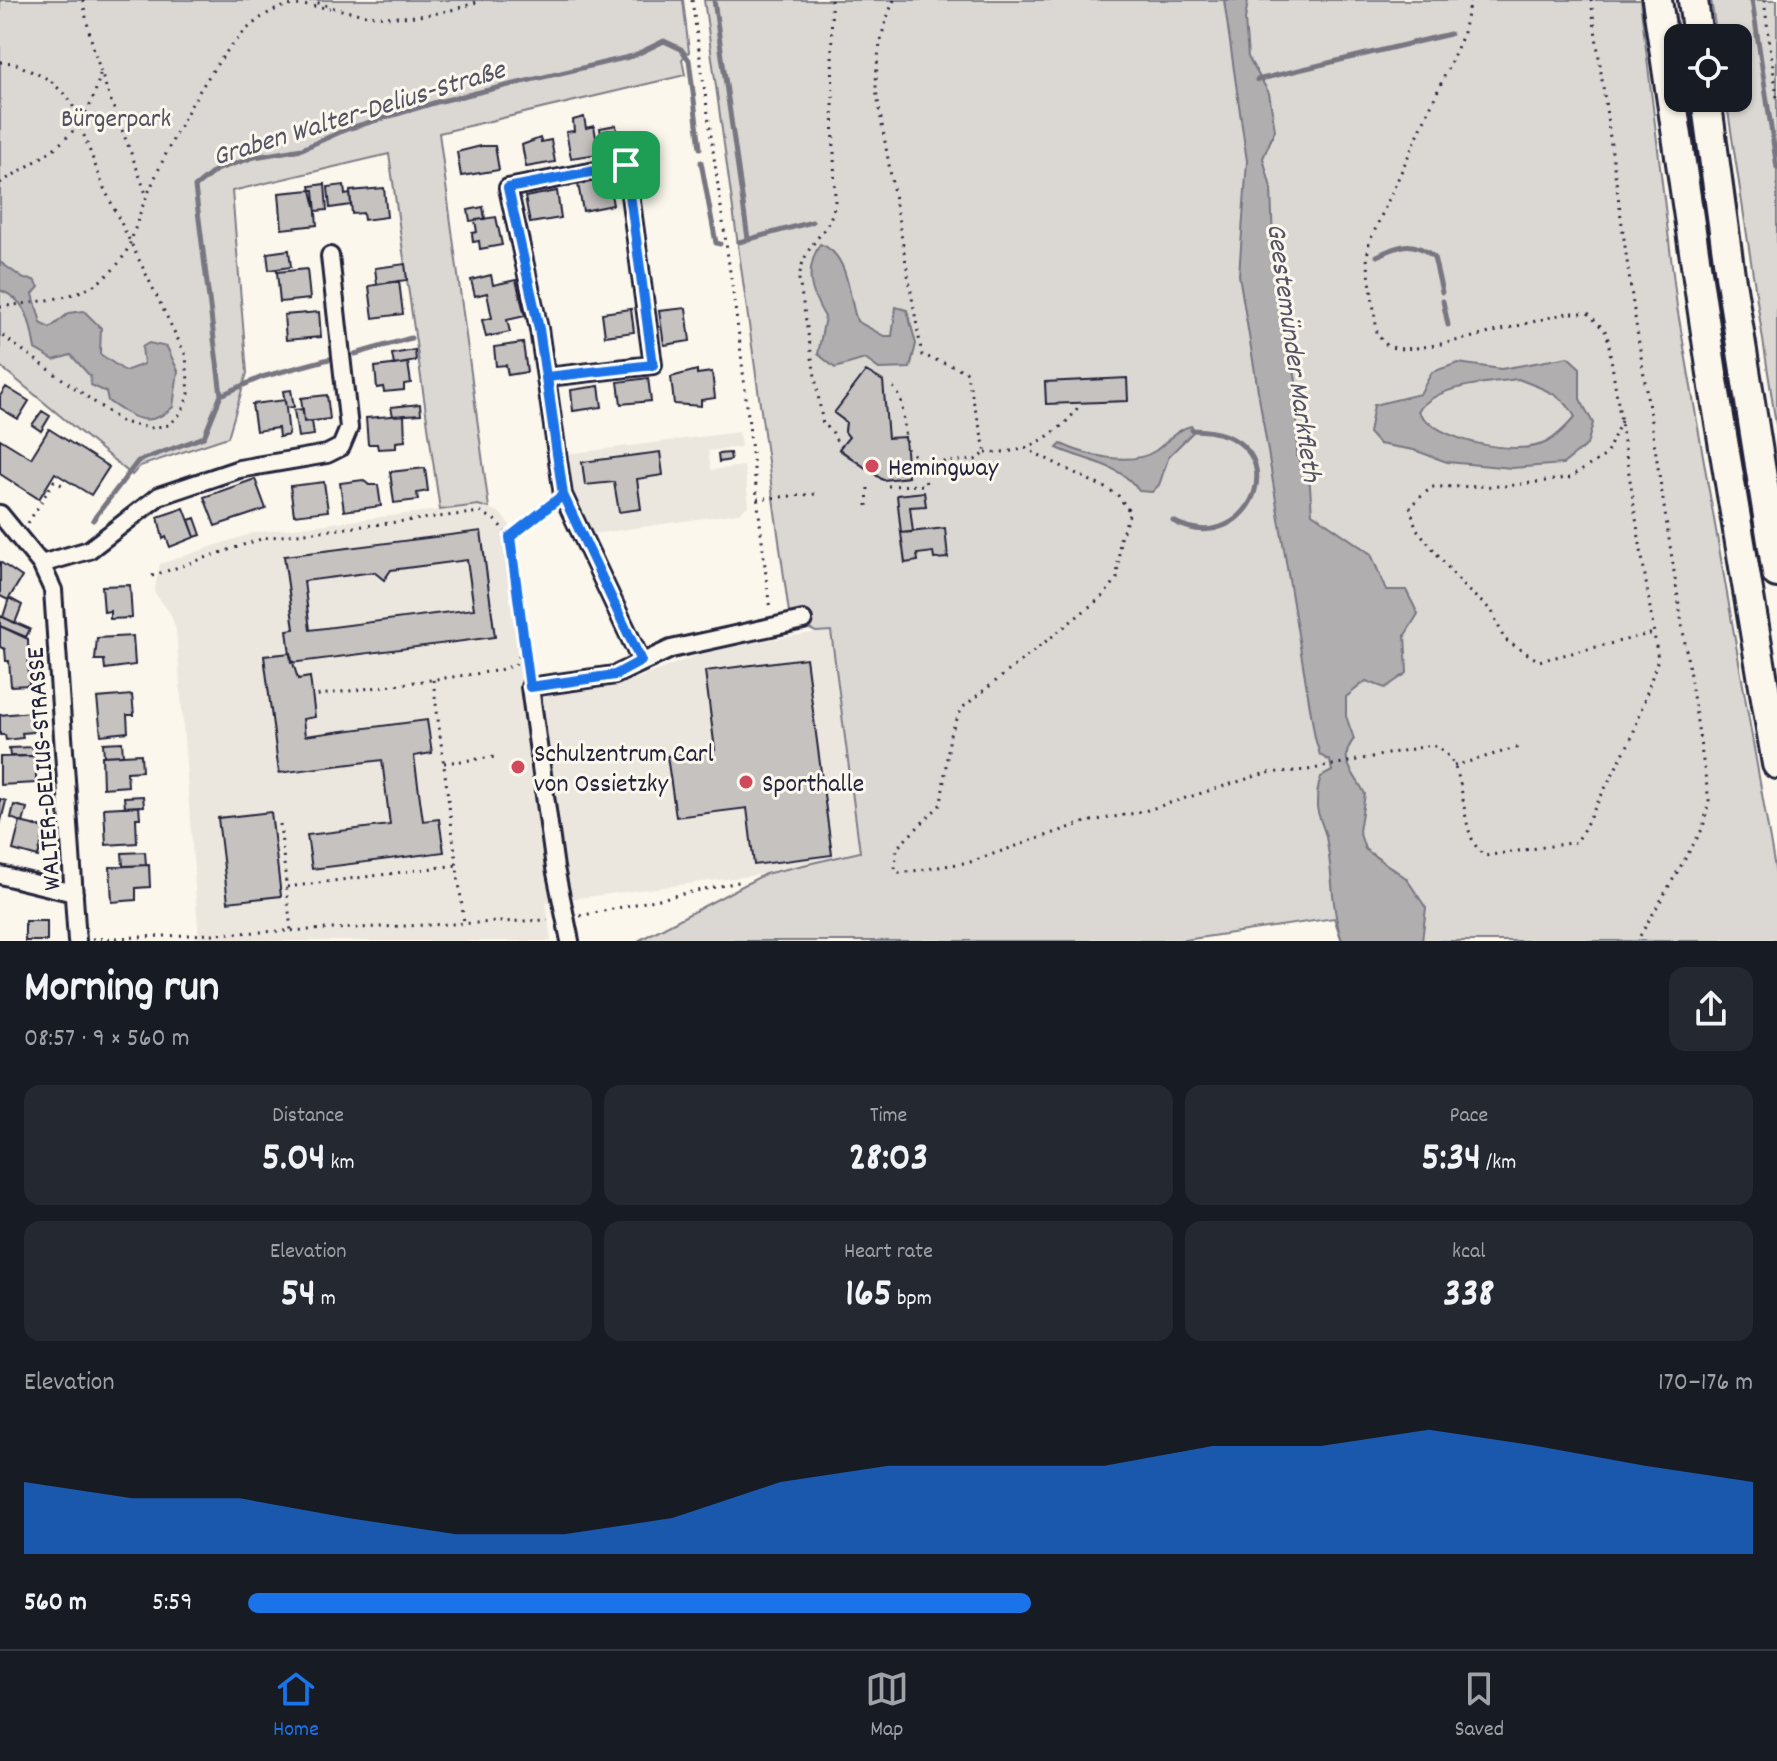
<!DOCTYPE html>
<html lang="en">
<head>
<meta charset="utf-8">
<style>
	:root { --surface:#171b24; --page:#242831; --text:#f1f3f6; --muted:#9ea1a6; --line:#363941; --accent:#1a73e8 }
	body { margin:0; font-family:Dekko,sans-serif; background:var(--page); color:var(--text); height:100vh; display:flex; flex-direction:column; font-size:30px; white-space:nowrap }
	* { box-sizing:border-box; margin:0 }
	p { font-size:26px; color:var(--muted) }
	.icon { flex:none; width:44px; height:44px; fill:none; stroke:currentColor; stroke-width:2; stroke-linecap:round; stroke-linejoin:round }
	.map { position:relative; height:941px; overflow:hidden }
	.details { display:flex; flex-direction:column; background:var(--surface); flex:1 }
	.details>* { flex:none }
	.fabs { position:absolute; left:1664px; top:24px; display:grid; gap:16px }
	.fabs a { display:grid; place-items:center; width:88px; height:88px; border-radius:16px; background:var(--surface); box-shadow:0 2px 6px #0004; font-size:40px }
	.pin { position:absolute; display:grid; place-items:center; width:68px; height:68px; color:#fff; margin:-34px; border-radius:16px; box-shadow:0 4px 12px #0006 }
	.round { display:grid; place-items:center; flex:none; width:84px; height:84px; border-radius:16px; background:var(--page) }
	.head { display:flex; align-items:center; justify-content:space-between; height:136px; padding:0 24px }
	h1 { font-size:44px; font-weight:800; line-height:60px }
	.metrics { display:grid; grid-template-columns:repeat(3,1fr); gap:12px; height:136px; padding:8px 24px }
	.metrics div { display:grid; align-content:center; border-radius:16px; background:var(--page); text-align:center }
	.metrics b { font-size:40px; font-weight:800 }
	.metrics small { font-size:22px; font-weight:400 }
	.metrics p { font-size:22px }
	.chart { height:224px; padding:16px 24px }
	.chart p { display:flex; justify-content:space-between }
	.chart svg { width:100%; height:144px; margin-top:8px; fill:var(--accent); opacity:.7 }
	ul { padding:0 24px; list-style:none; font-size:26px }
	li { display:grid; grid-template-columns:128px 96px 1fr; align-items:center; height:60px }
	li i { height:20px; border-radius:10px; background:var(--accent) }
	.dock { display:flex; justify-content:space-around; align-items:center; height:112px; border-top:2px solid var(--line); background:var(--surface); font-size:22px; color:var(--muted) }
	.dock a { display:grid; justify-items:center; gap:4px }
	.dock .current { color:var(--accent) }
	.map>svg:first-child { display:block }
	.built { fill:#ebe7df }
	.green { fill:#dbd8d3; stroke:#7e7d87; stroke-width:2; fill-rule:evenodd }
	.water { fill:#b1aeb0; stroke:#787681; stroke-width:2; fill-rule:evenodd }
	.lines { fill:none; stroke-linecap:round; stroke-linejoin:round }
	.stream { stroke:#787681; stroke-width:5 }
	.building { fill:#c6c2c0; stroke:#22223b; stroke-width:2; fill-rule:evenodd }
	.street-casing { stroke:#22223b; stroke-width:22 }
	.highway-casing { stroke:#22223b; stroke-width:34 }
	.path { stroke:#22223b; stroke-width:3; stroke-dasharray:2 6; stroke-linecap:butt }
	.street { stroke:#fbf7ec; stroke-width:16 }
	.highway { stroke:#fbf7ec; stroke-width:28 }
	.route-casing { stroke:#fff; stroke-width:16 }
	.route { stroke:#1a73e8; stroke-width:10 }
	.poi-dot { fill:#d1495b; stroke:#fbf7ec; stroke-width:3 }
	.labels { text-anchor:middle; stroke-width:6; stroke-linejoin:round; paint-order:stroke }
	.park-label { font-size:26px; fill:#505061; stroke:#fbf7ec }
	.poi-label { font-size:26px; fill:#22223b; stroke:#fbf7ec; text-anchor:start }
	.street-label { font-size:26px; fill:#22223b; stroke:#fbf7ec }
	.water-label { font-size:28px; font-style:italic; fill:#545364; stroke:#fbf7ec }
</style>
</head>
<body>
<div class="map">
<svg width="1777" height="941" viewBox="0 0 1777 941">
	<rect width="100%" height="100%" fill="#fbf7ec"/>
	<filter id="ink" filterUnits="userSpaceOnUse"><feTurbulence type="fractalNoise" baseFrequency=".0125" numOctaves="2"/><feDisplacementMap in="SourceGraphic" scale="16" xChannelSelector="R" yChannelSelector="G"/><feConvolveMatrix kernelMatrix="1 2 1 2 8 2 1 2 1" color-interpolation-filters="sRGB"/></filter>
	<g filter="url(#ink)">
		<path class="built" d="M739,432l2,15 -33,4 3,19 33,-4 5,39 -10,8 -146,21 -21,-43 -5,-37z
			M478,505l21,7 16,19 21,146 71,-11 2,16 30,-4 73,-29 119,-19 29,222 -95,22 -219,28 5,39h-352l-23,-312 -6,-16 -16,-21 6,-28 93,-31z"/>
		<path class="green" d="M0,0h683l6,52 -7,7 3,16 -246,58 50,375 -11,-3 -38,5 -51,-356 -157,37 15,182 -19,64 -88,29 -8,9 -132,-109z
			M704,0h936l37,307 100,573v61h-435l-8,-23 -156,23h-540l127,-67 95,-22 -29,-221 -15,1 -26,-12zM834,413l54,25 20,39 -25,3 -44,-30 10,-13 -4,-5 1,-10z
			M1711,0h66v431l-51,-333h12v-60h-21z"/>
		<path class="water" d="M1224,0h24l-3,20 3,37 21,36 6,37 -12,28 8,30 3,82 12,42 11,76v69l12,17 3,39 59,41 15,36h20l12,24 -13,21 2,38 -22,15 -19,-7 -20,16v19l8,23c-18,22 2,35 11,55l-6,37 6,18 41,29 20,30 -4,33h-80c-11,-33 -9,-70 -16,-104 -2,-10 -8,-20 -9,-30 0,-11 0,-20 4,-30l11,-6 -2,-10 -10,-6 -5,-17 -76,-463 8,-114z
			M820,244c30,10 28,53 37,77l27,15h8l4,-29 11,3 9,34 -6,24 -31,1 -14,-10 -30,9 -17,-14 7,-37c-15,-25 -21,-46 -5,-73z
			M0,262l24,17 10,1 5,7 -6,7 8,29 9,5 19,-15 15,-2 17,17 -1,26 25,17 19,-7 -2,-17 7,-4 18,4 11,24 -5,36c-24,23 -42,10 -65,-6l-2,-9 -15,-7 -1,-9 -19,-21 -17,5 -19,-11c-5,-28 -7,-48 -35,-59z
			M1568,357l12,11v31l13,24 -6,22 -24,19 -51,4 -65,-6 -33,-12 -35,-6 -10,-11 5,-28 46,-11 12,-22 26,-9 43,6zM1518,379c23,9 46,15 57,38 -8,9 -17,19 -28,25 -30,16 -112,-2 -129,-31 20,-27 69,-28 100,-32z
			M1191,426l4,4 -26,26 -10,29 -7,7 -13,-1c-18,-27 -54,-30 -82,-43l4,-4c24,11 70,23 94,7 12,-8 21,-22 36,-25z"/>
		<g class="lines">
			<path class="stream" d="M714,0l34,239
				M1752,0l25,168
				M1257,80l193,-46
				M701,162l15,81 4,1
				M739,242l73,-20
				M1377,256c24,-11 35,-17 57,1l8,35
				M1443,301l5,24
				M355,354l56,-16
				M221,395l41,-18 67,-18
				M93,520l45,-59 66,-24 17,-42 -26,-208 21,-17 39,-13 47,-8 45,-20 90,-27 196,-46 31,-15 17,8 8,11 11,88
				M1173,521c80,43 131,-90 19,-91"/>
		</g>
		<path class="building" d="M584,117l2,11 8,-2 5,28 -28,4 -5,-26 8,-1 -1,-11z
			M616,125l3,18 -16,3 -3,-18z
			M540,138l1,4 10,-2 4,22 -29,5 -4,-22z
			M481,146h14l4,24 -38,6 -4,-24z
			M608,178l5,27 -30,6 -5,-27z
			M325,184l2,26 -11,1 -6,-25z
			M344,185l1,10 5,-1 1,11 -21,3 -2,-21z
			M384,188l3,29 -23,3 -1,-7 -11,1 -2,-23z
			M311,190h3l3,35 -35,4 -3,-36z
			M557,191l4,27 -31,5 -5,-26z
			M483,207l2,12 -15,2 -2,-11z
			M496,217l6,28 -22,4 -1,-8 -6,1 -1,-9 5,-1 -2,-12z
			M289,250l2,17 -22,3 -2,-17z
			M405,264l2,16 -30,4 -2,-16z
			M307,269l3,30 -30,3 -3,-30z
			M491,275l2,10 23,-5 9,36 -18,4 3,12 -24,5 -4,-17 10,-2 -5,-25 -12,3 -4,-16z
			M399,281l4,33 -30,4 -4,-32z
			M686,308l4,33 -26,4 -5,-34z
			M631,309l3,23 -29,4 -3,-23z
			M319,312l2,25 -35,3 -2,-25z
			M523,343l4,29 -19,3 -2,-10 -10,1 -2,-19z
			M415,350l1,11 -22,4 -2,-11z
			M408,363l3,20 -7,1v6l-20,2 -1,-5 -6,1 -2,-21z
			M697,370v4l15,-2 3,26 -14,2v6l-27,-2 -3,-27z
			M866,371l17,10 5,57 17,-1 3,40 -25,3 -44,-31 10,-12 -4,-5 1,-10 -12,-9z
			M648,378l3,23 -30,3 -3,-22z
			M1127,378l1,23 -82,3 -1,-22z
			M599,386l3,21 -29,4 -2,-21z
			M6,387l23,14 -11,18 -18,-11v-12z
			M291,390l3,17 -8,1 -3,-17z
			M327,395l3,24 -26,3 -3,-24z
			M285,400l4,35 -10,2 -1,-9 -22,3 -4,-27z
			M420,404l1,10 -28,2 -2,-9z
			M303,409l1,13 8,-1 2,14 -16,2 -4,-27z
			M42,411l8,5 -9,15 -9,-6z
			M404,415l1,26 -9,1v6l-18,1 -1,-5h-9l-2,-26z
			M49,429l60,38 -18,28 -36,-22 -16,26 -39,-25v-35l31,19z
			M660,452l3,23 -26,4 4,30 -22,3 -5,-30 -29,3 -3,-23z
			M730,453l1,7 -12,2 -1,-8z
			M425,468l3,23 -11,2 1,7 -24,3 -4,-31z
			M255,479l11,30 -51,17 -11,-29z
			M363,480l6,5h9l3,21 -37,5 -4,-28z
			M324,482l4,29 -34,4 -4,-29z
			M924,492l2,14 -16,1 3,25 -12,1 -4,-38z
			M184,508l11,29 -25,10 -4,-10 -3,2 -5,-22z
			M195,518l6,17 -6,2 -6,-17z
			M945,528l3,30 -14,1 -1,-7 -16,2 1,7 -13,2 -4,-30z
			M481,531l14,106 -204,26 -4,-33 7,-1 -10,-73zM467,560l7,49 -164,21 -6,-49 70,-9 10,8 7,-10z
			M0,562l22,15 -14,23 -8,-4z
			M130,585l2,33 -22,1v-8l-6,1 -2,-26z
			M9,598l13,7 -7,18 -12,-6z
			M0,616l30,13 -4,8 -26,-11z
			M0,626l28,13 1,46 -18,1 -2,-25h-3l-1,-12 -5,-2z
			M133,636l2,29 -30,4 -1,-9h-9l2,-22z
			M290,653l8,26 12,-2 5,40 -12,2 2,17 122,-16 5,33 -18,3 9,65 16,-2 5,33 -132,17 -5,-34 83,-10 -8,-65 -103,13 -15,-117z
			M806,658l26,197 -78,10 -7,-57 -71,9 -9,-61 48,-6 -10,-79z
			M132,695l2,20h-7l1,17 -27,3 -4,-37z
			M31,712l2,20 -11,1 1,5 -17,2 -1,-5h-5v-20z
			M122,742l1,13 -19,1 -1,-13z
			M35,747l1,9h-26l-1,-8z
			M141,754l1,17 -15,1 1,14 -25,2 -1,-32z
			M36,756v27l-36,2v-28z
			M143,796l1,10 -19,1 -1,-10z
			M0,799l6,2 -6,24z
			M14,805l13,3 -4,15 -12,-5z
			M139,806l1,12h-4l1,25 -31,2 -2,-37z
			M271,812l10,84 -53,6 -10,-84z
			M20,822l25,6 -7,29 -25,-7z
			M145,852l1,13 -23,1 -1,-13z
			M149,865l1,22 -14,1v12l-24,2 -2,-35z
			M25,921h22v20h-22z"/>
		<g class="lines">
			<defs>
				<path id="street" d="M547,377l106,-12 -27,-200 -118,23 31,141 24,166 78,166
					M0,514l41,50 12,26 24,351
					M41,564l48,-14 70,-54 80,-27 88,-15 14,-7 8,-19 -19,-172
					M0,875l74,18
					M570,941l-15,-73 -25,-181 85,-12 56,-26 132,-29"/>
				<path id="highway" d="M1657,0l57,387 63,377
					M1693,0l5,38
					M1706,98l24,177 47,298"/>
			</defs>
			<use href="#street" class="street-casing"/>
			<use href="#highway" class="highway-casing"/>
			<path class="path" d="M83,0c10,67 41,130 63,194
				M310,0c58,22 114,23 172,0
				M692,0l47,336 31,275
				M831,0l4,202c-5,34 -31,38 -36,77l24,146 8,4 6,13
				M894,0c-13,29 -18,58 -18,90l46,265 44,16 20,82 -11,7 -52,3
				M1591,0l42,304 76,496 -6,28 -66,113
				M1764,0l13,98
				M0,62l14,1 36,17 21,21 32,85 83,170 3,38 -8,19 -12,12 -19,3 -28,-6 -122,-88
				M0,183c51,-31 87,-48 100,-109
				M0,307c30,-5 75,-7 100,-26 35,-27 30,-47 46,-83 23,-53 80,-180 141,-192 13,-2 30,1 43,2
				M1621,421l-15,34 -37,23 -62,8 -75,1 -22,19 6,22 48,59 28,24 12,28 35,22 115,-28
				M1025,448l92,46 13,18 -10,27 -3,40 -14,17 -141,112 -12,27 -9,69 -44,44 -2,22 5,3 70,-11 116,-40 55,-10 125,-39 42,-3 124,-25c44,16 20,86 53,111l92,-14 55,-105 26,-78 -51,-326 -19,-20h-21c-34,8 -145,41 -172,35 -10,-2 -14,-8 -18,-16l-10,-74 2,-15 93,-206 8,-37
				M986,453c12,-1 27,-1 39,-5 16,-5 51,-29 54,-45
				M888,486l38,-1 -3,-22 -16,-14 -6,-51 -8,-11
				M757,499l58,-5
				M867,506l1,-18
				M28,523l26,-42 10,5
				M510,537l41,-32
				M152,576l112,-38 216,-26 14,7 16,18 13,111 -8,17 -19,6 -184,25
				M524,651l3,20
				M433,680l31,242
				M444,763l51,-6
				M1454,766l65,-19
				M280,824l11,107
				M287,887l170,-22
				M580,916l163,-35
				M92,939l456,-19"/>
			<use href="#street" class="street"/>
			<use href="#highway" class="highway"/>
		</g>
	</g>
	<g class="lines" filter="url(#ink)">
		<defs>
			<path id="route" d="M626,165l27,200 -106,12 16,118 -53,42 20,150 85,-12 26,-14 -78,-166 -24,-166 -31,-141 118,-23"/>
		</defs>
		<use href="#route" class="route-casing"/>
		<use href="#route" class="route"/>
	</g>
	<g class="poi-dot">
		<circle cx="872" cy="466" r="8"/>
		<circle cx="518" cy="767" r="8"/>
		<circle cx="746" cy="782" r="8"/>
	</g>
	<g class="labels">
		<g class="park-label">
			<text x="116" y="126">Bürgerpark</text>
		</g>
		<g class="poi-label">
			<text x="888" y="475">Hemingway</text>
			<text x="534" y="761">Schulzentrum Carl<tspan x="534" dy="30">von Ossietzky</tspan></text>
			<text x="762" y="791">Sporthalle</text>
		</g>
		<g class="street-label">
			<text transform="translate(42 769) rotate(-94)" y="9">WALTER-DELIUS-STRASSE</text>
		</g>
		<g class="water-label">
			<text transform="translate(358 111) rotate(-17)" y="10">Graben Walter-Delius-Straße</text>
			<text transform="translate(1296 352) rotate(82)" y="10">Geestemünder Markfleth</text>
		</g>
	</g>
</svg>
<div class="fabs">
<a><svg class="icon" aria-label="locate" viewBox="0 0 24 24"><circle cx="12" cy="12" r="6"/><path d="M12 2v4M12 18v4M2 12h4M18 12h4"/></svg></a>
</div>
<div class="pin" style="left:626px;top:165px;background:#1e9e55"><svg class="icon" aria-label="arrive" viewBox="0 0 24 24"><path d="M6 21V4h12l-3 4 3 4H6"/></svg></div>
</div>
<section class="details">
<div class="head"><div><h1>Morning run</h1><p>08:57 · 9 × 560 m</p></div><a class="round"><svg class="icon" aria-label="share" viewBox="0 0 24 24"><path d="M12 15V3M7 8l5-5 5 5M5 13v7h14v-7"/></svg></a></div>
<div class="metrics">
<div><p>Distance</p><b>5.04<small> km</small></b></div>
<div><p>Time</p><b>28:03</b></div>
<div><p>Pace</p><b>5:34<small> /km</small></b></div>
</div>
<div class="metrics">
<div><p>Elevation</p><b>54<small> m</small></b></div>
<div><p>Heart rate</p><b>165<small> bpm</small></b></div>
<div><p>kcal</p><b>338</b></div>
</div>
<div class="chart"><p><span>Elevation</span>170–176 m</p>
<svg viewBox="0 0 160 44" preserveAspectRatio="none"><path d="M0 44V22L10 27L20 27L30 33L40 38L50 38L60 33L70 22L80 17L90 17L100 17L110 11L120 11L130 6L140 11L150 17L160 22V44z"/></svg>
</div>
<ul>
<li><b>560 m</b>5:59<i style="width:52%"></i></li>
</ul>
</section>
<nav class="dock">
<a class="current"><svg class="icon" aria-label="home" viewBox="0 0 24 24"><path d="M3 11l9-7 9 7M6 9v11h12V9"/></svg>Home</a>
<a><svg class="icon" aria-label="map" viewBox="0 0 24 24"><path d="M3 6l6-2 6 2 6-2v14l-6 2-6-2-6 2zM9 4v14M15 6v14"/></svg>Map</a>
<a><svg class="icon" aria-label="saved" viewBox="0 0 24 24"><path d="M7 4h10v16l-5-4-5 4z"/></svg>Saved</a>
</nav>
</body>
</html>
